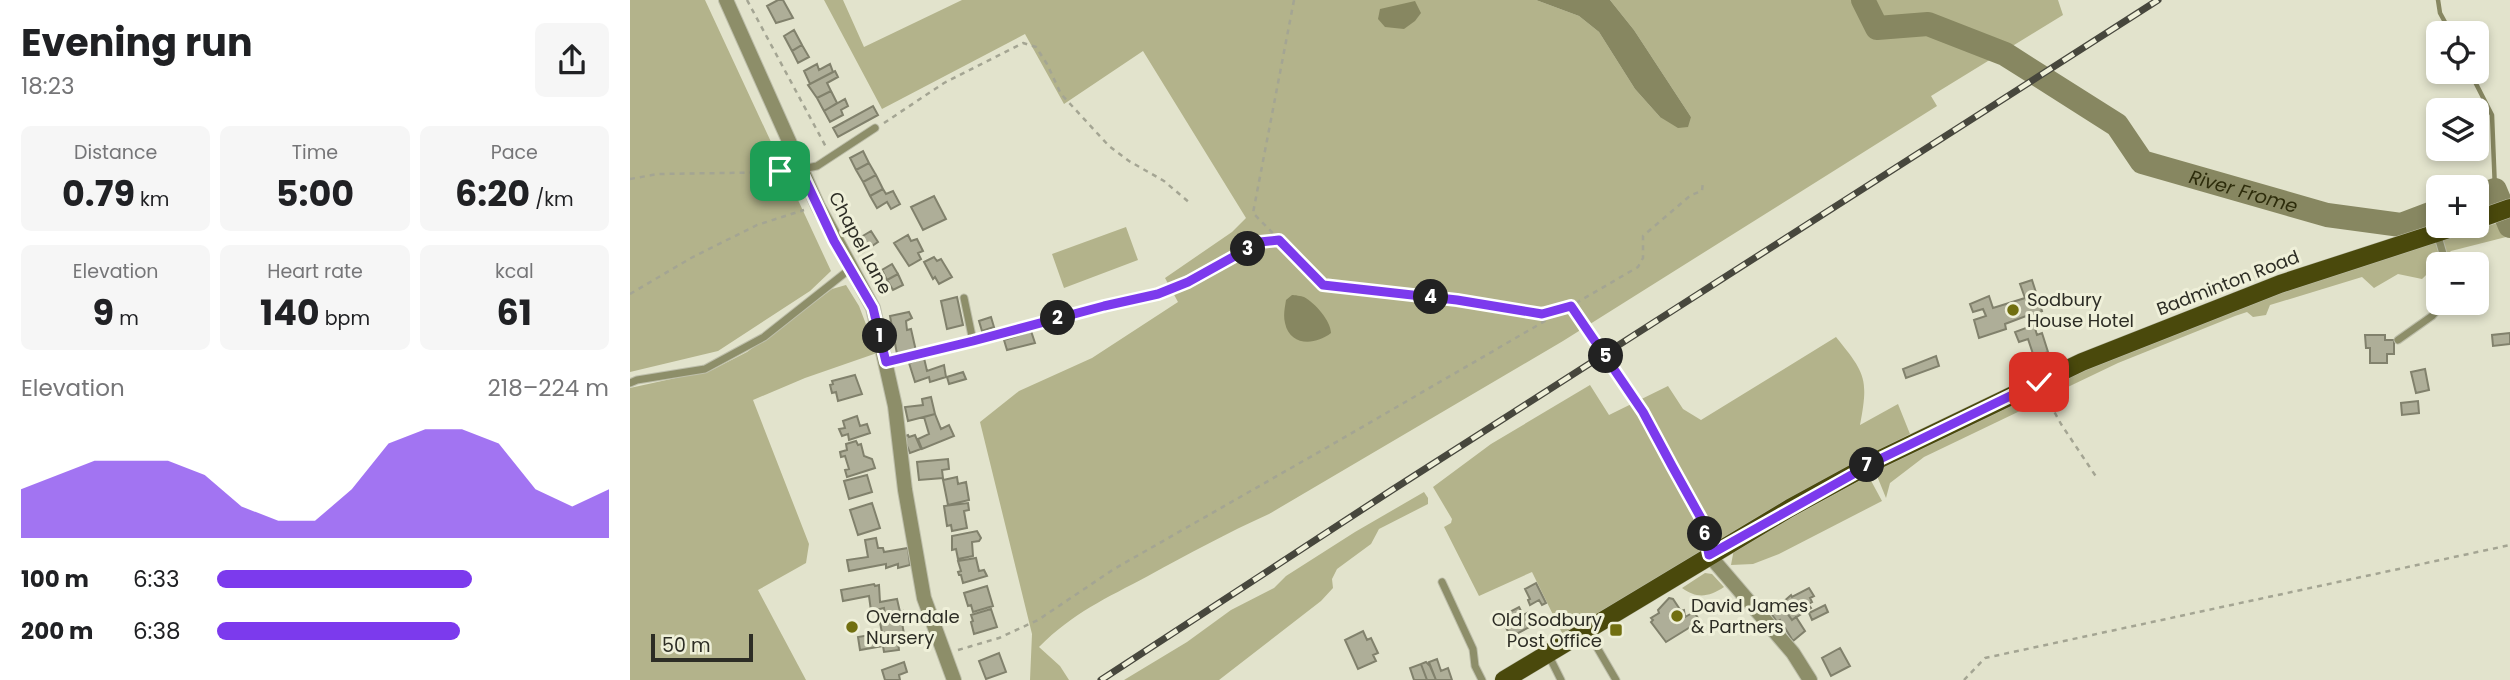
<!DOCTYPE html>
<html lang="en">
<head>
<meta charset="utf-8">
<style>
	:root { --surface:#fff; --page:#f6f6f6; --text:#202124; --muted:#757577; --accent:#7c3aed }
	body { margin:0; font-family:Poppins,sans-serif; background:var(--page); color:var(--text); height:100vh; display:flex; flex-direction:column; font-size:26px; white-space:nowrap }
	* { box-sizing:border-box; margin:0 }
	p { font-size:23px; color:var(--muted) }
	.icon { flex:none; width:38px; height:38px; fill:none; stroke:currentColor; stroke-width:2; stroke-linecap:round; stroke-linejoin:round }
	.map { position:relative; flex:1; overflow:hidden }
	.panel { display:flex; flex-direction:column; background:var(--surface); width:630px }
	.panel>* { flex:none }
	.fabs { position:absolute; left:1796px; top:21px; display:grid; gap:14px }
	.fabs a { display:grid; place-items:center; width:63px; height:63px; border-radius:10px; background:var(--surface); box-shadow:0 4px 10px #0003; font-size:35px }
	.scale { position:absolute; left:21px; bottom:18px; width:102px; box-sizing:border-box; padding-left:7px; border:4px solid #2d2d25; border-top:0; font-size:19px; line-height:24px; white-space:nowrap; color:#2d2d25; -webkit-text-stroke:5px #eff0d9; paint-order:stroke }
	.pin { position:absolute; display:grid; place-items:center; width:60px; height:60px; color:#fff; margin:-30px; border-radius:14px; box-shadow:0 4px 10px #0006 }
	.km { position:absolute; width:35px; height:35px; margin:-18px; border-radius:50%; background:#222; color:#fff; font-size:19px; line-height:35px; text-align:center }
	.round { display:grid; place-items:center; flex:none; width:74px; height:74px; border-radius:10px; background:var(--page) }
	.overview { display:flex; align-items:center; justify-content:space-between; height:119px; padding:0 21px }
	h1 { font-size:38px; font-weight:700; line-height:52px }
	.stats { display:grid; grid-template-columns:repeat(3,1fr); gap:10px; height:119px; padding:7px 21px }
	.stats div { display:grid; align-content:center; border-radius:10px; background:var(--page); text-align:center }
	.stats b { font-size:35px; font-weight:700 }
	.stats small { font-size:19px; font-weight:400 }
	.stats p { font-size:19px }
	.chart { height:196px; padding:14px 21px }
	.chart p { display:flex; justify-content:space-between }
	.chart svg { width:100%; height:126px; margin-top:7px; fill:var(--accent); opacity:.7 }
	ul { padding:0 21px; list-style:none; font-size:23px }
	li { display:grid; grid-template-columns:112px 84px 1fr; align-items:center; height:52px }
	li i { height:18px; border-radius:9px; background:var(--accent) }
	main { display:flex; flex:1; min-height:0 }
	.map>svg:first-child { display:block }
	.green { fill:#b3b38b }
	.water { fill:#878761 }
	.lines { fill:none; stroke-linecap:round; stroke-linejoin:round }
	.stream { stroke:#878761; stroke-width:4.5 }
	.river { stroke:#878761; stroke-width:24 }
	.building { fill:#aeae98; stroke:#81816c; stroke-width:2 }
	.service-casing { stroke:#bebfab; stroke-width:9 }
	.minor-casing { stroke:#bebfab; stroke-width:16 }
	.primary-casing { stroke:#bebfab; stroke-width:19 }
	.path { stroke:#a4a593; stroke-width:2.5; stroke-dasharray:5 5; stroke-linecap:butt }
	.service { stroke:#8d8e69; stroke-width:7 }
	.minor { stroke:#8d8e69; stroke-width:14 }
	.primary { stroke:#4a490c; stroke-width:18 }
	.rail-casing { stroke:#47473d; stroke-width:7 }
	.rail { stroke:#eff0d9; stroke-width:4.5; stroke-dasharray:13; stroke-linecap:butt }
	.path-bridge { stroke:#a4a593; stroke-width:2.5; stroke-dasharray:5 5; stroke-linecap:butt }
	.route-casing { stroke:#fff; stroke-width:14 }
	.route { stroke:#7c3aed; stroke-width:9 }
	.poi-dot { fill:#716f10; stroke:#eff0d9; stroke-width:2.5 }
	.labels { text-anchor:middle; stroke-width:6; stroke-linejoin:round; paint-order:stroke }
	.street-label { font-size:18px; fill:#2d2d25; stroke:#eff0d9 }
	.poi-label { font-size:18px; fill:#2d2d25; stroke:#eff0d9; text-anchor:start }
	.water-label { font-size:19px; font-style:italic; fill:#2d2c0b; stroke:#eff0d9 }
</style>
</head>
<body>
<main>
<section class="panel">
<div class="overview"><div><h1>Evening run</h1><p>18:23</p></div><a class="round"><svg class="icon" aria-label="share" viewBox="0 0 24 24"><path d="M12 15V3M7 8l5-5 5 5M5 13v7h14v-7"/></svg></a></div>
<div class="stats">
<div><p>Distance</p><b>0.79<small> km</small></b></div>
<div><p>Time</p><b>5:00</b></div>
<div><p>Pace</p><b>6:20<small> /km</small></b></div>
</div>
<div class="stats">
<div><p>Elevation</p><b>9<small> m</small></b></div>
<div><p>Heart rate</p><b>140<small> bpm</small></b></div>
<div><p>kcal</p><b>61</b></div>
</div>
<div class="chart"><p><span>Elevation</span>218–224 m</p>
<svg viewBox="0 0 160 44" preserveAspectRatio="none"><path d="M0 44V27L10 22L20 17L30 17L40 17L50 22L60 33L70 38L80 38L90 27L100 11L110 6L120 6L130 11L140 27L150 33L160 27V44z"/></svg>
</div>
<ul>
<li><b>100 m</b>6:33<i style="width:65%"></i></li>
<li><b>200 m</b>6:38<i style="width:62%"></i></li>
</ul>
</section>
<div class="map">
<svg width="1880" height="680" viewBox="0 0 1880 680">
	<rect width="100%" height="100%" fill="#e2e3cc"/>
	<path class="green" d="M0,0h75l126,271 -21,20 -92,60 -88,21z
		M194,0h19l21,47 98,-47h574l43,16 20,16 36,57 25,28h31l-57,-87 -24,-30h448l5,15 -132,81 6,10 -374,235 -294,173c-42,19 -81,40 -121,62 -43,23 -74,36 -109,71l21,19 9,14h-39l2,-46 -52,-212 39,-31 73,-33 86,-56 -13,-24 67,-46 14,-14 -103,-167 -79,53 -39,-70 -143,75z
		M1880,219v17l-59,15 -29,28 -24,-5 -24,14 -12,-11 -92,28 -4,10 -13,2 -6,-5 -12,4 -117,47 -69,33 -4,-10 69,-31 171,-65z
		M496,227l12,33 -74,28 -12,-34z
		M216,285l13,21 18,47 -72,25 -52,22 56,144 -3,19 -48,27 48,90h-176v-292l82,-18 35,-18 85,-63z
		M1206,337c29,36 33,41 24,88l38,-21 12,30 -71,38 -248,148 -29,13 -30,-61 -53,24 -35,-69 7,-4 1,-4 -19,-32 58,-43 99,-59 19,30 59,-29 15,23 18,11z
		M1407,390l6,10 -119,57 -34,26 -4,15 -11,-27z
		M1236,477h3l13,24 -103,53 -26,10 -22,1 3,-16z
		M794,492l4,6v6l-49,25 -8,15 -34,25 -5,10 1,9 -12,13 -102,79h-95l63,-38 44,-32 43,-22 12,-12 69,-44z
		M1075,573l7,1 12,13c-15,10 -27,12 -42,1z"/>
	<path class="water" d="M906,0h74l24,30 57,87 -3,10 -10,1 -18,-11 -25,-28 -36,-57 -20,-16z
		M785,1l6,12 -6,8 -11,8 -19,-2 -7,-8 2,-10z
		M662,295c2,0 10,1 12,2 11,6 27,24 27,36 -15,12 -41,14 -46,-10 -2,-8 0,-16 1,-23z"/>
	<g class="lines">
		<path class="stream" d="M1808,0l2,13 11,20
			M1840,72l22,43 3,75"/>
		<g class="river">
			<path id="s1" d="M1233,0l14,28 51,-4 77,30 112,71 25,37 185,53 74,10 37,-14"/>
			<path d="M1846,197l19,-7 15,36"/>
		</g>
	</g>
	<path class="building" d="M148,0h5l10,18 -17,5 -9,-17z
		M164,30l8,15 -10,6 -8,-15z
		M172,45l7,12 -11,6 -6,-12z
		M187,64l2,6 11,-6 3,8 -23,12 -6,-13z
		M205,71l3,6 -11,6 4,8 -14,7 -9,-13z
		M201,91l6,12 -13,8 -7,-13z
		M215,99l3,7 -7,4 2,5 -13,7 -6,-11z
		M243,106l5,9 -40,22 -5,-9z
		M233,151l6,12 -13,7 -6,-12z
		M239,163l7,12 -13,7 -7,-12z
		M246,175l7,14 -13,7 -7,-14z
		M253,189l3,5 7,-3 7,13 -9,5 -4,-7 -10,6 -7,-12z
		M304,196l12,23 -23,11 -12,-23z
		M241,231l7,11 -15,10 -7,-12z
		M278,235l3,6 6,-2 6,12 -5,2 3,6 -12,7 -15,-23z
		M304,257l3,4 4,-2 11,18 -13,7 -4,-7 -2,2 -9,-17z
		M262,264l6,10 -11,6 -5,-10z
		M268,274l5,11 -10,5 -6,-10z
		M1402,280l10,31 -12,4 1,2 -4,2 -1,-3 -21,8 1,5 -27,9 -5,-18 12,-4 -3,-7 -10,3 -3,-8 19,-8 4,12 32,-10 -5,-14z
		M327,297l6,28 -16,4 -6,-28z
		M279,312l3,6 -6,3 1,9 4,-1 5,22 -19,3 -7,-38z
		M361,317l3,10 -12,4 -3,-10z
		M1404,325l3,10 5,-2 6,19 -14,5 -6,-18 -9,3 -4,-10z
		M401,331l4,12 -28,7 -3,-10z
		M1880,333v11l-17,2 -1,-11z
		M1735,335h20v5h9v14h-7v9h-17v-15h-4z
		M1306,356l3,10 -33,12 -3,-9z
		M294,358l3,13 17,-6 2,12 -16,5 -1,-5 -14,5 -6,-19z
		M1795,369l4,21 -13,3 -5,-21z
		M333,372l3,7 -17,5 -2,-7z
		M225,375l7,19 -24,7 -2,-9 -4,1 -2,-8 3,-1 -1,-3z
		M301,397l4,17 -27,7 -3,-14 18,-2 -1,-6z
		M1788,401l1,12 -17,2 -1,-12z
		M305,414l6,15 8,-4 5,11 -32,13 -4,-10 11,-5 -5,-17z
		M227,416l3,10 7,-2 3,9 -21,7 -1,-6 -6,2 -3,-7 6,-1 -2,-7z
		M278,435l1,2 6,-2 6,14 -11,4 -7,-16z
		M226,441l2,4 3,-1 3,12 8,3 3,9 -28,9 -2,-7 4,-1 -4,-13 -4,1 -1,-5 7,-2 -1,-6z
		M318,459l1,10 -7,1 1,8 -24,2 -2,-18z
		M237,475l5,17 -23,7 -5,-18z
		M327,477l1,7 8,-2 3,18 -21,5 -5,-25z
		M242,503l8,25 -22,7 -8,-25z
		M338,503l1,7 -5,1 3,17 -15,3 -1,-6 -4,1 -3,-20z
		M347,531l4,7 -2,3 -7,1 1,14 -15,3 -2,-10 -4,1v-14z
		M246,538l2,10h5l1,4 24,-4 2,17 -12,3v-4l-12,4v-4l-37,7 -2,-11 21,-3 -3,-17z
		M346,558l3,13 5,-1 3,6 -24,7 -2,-8h-2l-1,-3 3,-1 -3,-10z
		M906,583l10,20 -4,2 -3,-5 -9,5 -2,-5 2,-1 -5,-10z
		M244,584l1,2 4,-1 1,17 17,-3 3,13 3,-1 1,5 -3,1 3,17 -7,1 2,15 -15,2 -1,-6 -23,4 -2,-13 24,-4 -3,-16 6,-1 -1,-8 -13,3 -2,-15 -26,5 -2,-11z
		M357,586l6,20 -20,6 -2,-7 -3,1 -4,-13z
		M1179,588l5,8 -4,2 2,4 -4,2 3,4 -19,12 -11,-16 10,-9 1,2z
		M1039,598l4,1 8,12 3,-1 1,7 9,-5 6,9 -34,21 -15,-20 2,-2 -2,-2 8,-5 -1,-3z
		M1195,605l3,7 -16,8 -3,-7z
		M1152,606l10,14 4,-3 9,14 -12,10 -13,-21 -3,2 -6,-9z
		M889,607l4,8 6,-3 6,12 -24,13 -11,-20z
		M361,609l6,18 -23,7 -3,-12 2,-1 -2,-6z
		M733,631l4,9 4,-2 7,15 -5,2 3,6 -18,8 -13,-29z
		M1210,648l10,18 -19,10 -9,-18z
		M369,653l7,19 -20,7 -7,-18z
		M807,659l4,12 7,-3 4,12h-16l-7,-18z
		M274,662l3,10 -8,3 1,5h-15l-3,-10z
		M796,662l4,4 6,14h-9l-6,-16z
		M791,664l6,16h-13l-4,-12z"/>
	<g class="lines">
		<defs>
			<path id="service" d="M172,169l15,-3 58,-38
				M1807,233l9,31
				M334,298l9,43
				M1768,340l34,-24 11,-13
				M256,362l101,-25
				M0,383l7,-3 68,-11 59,-32 86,-68
				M812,582l31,67 2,17 7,14
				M958,632l28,48
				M919,656l12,24"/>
			<path id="minor" d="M96,0l92,206 55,102 22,98 10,84 19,108 30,82
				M1079,555l84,98 17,27"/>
			<path id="primary" d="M1846,220l34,-12
				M874,680l286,-172 90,-49 202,-97 198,-78 178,-58"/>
		</defs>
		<use href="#service" class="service-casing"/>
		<use href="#minor" class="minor-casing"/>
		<use href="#primary" class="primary-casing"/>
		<path class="path" d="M117,0l79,147
			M664,0l-41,213 70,71 134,16 85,14 29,-8 11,14
			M254,123l60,-40 79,-40 13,4 11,17 14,30 48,52 20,15 35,20 27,23
			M0,179l28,-5 130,-2
			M0,294l61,-36 66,-33 47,-15
			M367,335l179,-47 84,-46 17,-2
			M1415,395l16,29 36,54
			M1013,412l59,108 5,22
			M328,650l41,-12 39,-18 76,-51 212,-121 312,-181 5,-9v-22l48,-41 11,-4 1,-10
			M1334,680l21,-22 525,-113"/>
		<use href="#service" class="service"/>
		<use href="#minor" class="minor"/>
		<use href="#primary" class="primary"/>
		<defs>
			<path id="rail" d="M471,680l291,-190 766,-490"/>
		</defs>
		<use href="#rail" class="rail-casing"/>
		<use href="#rail" class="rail"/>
		<path class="path-bridge" d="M952,320l61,92"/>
	</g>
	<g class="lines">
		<defs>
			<path id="route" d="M150,171l22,2 32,68 39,67 13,54 87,-21 131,-35 54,-12 30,-12 72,-40 19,-2 44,45 134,15 85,14 29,-8 72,106 29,54 30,54 7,35 171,-96 159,-77"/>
		</defs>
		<use href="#route" class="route-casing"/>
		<use href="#route" class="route"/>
	</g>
	<g class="poi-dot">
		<circle cx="1383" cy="310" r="7"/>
		<circle cx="1047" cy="616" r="7"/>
		<circle cx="222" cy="627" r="7"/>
		<rect x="979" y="623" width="14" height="14" rx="3.5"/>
	</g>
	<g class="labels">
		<g class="street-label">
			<text transform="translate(230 243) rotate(62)" y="6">Chapel Lane</text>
			<text transform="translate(1598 283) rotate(-21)" y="6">Badminton Road</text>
		</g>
		<g class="poi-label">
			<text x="1397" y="306">Sodbury<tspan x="1397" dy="21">House Hotel</tspan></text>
			<text x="1061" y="612">David James<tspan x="1061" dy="21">&amp; Partners</tspan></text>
			<text x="236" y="623">Overndale<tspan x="236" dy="21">Nursery</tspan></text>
			<text x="972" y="626" text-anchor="end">Old Sodbury<tspan x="972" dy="21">Post Office</tspan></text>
		</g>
		<g class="water-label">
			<text dy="7" stroke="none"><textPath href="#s1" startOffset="448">River Frome</textPath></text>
		</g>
	</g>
</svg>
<div class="fabs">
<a><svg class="icon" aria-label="locate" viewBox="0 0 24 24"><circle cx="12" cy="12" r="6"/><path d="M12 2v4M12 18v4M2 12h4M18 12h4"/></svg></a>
<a><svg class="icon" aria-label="layers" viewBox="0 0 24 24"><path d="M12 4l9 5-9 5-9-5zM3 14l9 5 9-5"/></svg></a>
<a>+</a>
<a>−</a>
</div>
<div class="scale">50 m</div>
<div class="pin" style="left:150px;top:171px;background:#1e9e55"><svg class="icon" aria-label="arrive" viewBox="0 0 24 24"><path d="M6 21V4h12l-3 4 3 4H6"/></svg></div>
<div class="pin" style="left:1409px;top:382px;background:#d93025"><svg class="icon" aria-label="check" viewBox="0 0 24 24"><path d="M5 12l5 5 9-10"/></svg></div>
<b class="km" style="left:250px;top:336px">1</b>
<b class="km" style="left:428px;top:318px">2</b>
<b class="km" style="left:618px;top:249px">3</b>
<b class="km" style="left:801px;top:297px">4</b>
<b class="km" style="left:976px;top:356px">5</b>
<b class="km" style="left:1075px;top:534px">6</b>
<b class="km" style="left:1237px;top:465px">7</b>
</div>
</main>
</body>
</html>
